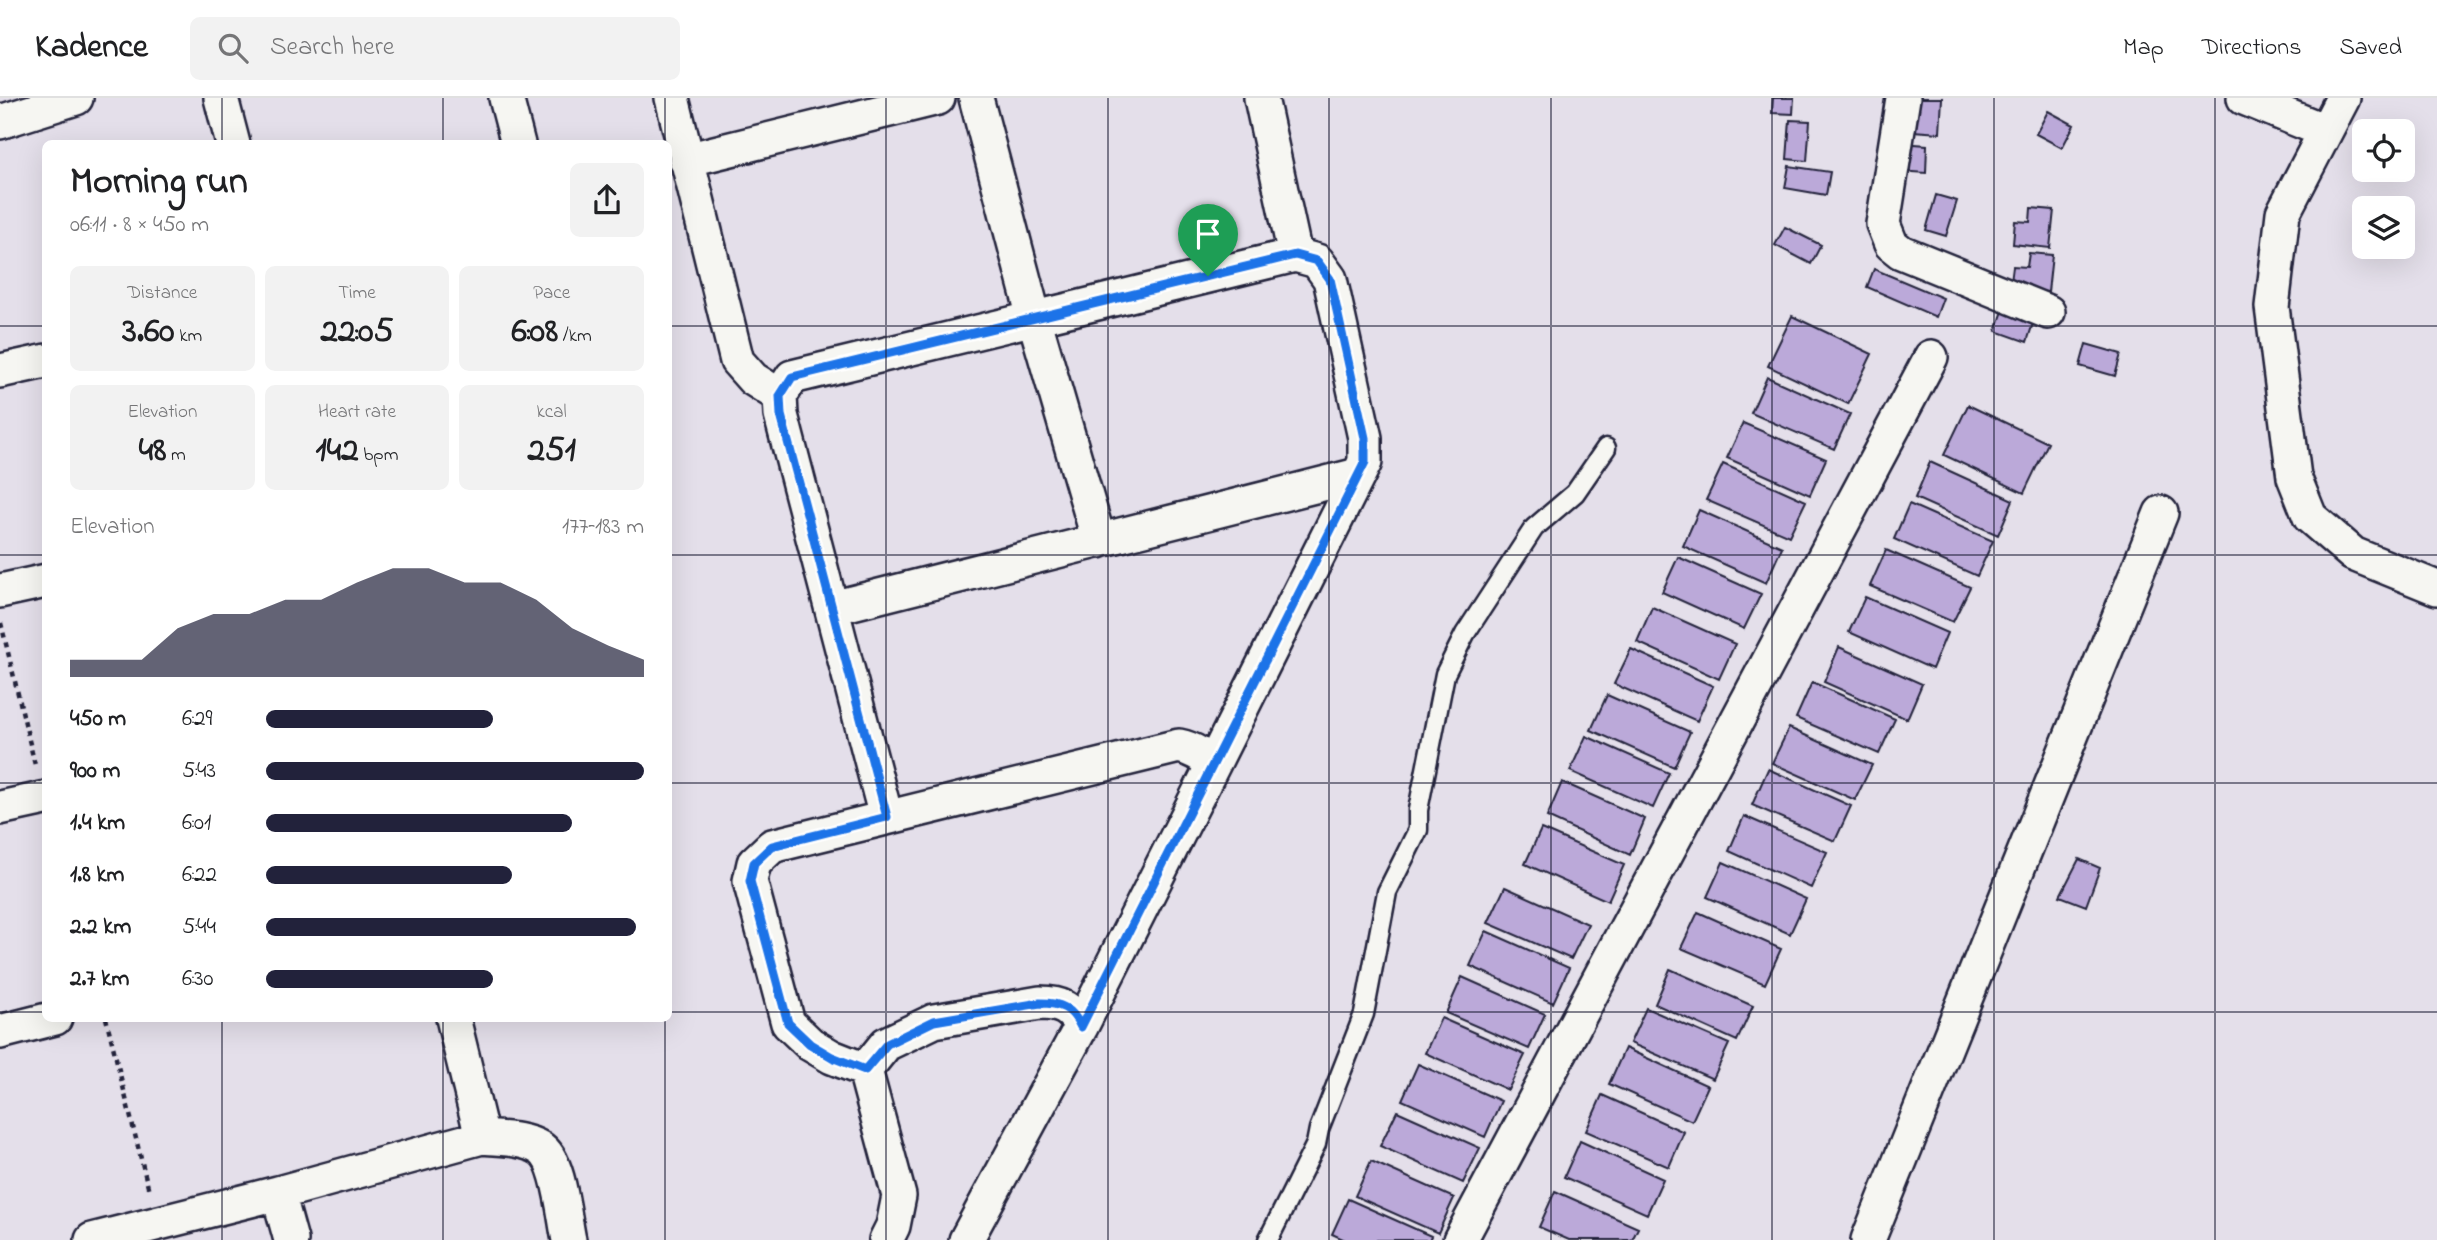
<!DOCTYPE html>
<html lang="en">
<head>
<meta charset="utf-8">
<style>
	:root { --surface:#fff; --page:#f2f2f2; --text:#202124; --muted:#757577; --line:#e0e0e0; --accent:#22223b }
	body { margin:0; font-family:"Indie Flower",sans-serif; background:var(--page); color:var(--text); height:100vh; display:flex; flex-direction:column; font-size:26px; white-space:nowrap }
	* { box-sizing:border-box; margin:0 }
	p { font-size:23px; color:var(--muted) }
	.icon { flex:none; width:38px; height:38px; fill:none; stroke:currentColor; stroke-width:2; stroke-linecap:round; stroke-linejoin:round }
	.map { position:relative; flex:1; overflow:hidden }
	.sheet { position:absolute; left:42px; top:42px; width:630px; height:882px; display:flex; flex-direction:column; background:var(--surface); border-radius:10px; box-shadow:0 7px 28px #0002 }
	.sheet>* { flex:none }
	.controls { position:absolute; left:2352px; top:21px; display:grid; gap:14px }
	.controls a { display:grid; place-items:center; width:63px; height:63px; border-radius:10px; background:var(--surface); box-shadow:0 7px 28px #0002; font-size:35px }
	.pin { position:absolute; display:grid; place-items:center; width:60px; height:60px; color:#fff; margin:-72px -30px; border-radius:50% 50% 50% 0; rotate:-45deg; box-shadow:0 0 7px #0007 }
	.pin .icon { rotate:45deg }
	.round { display:grid; place-items:center; flex:none; width:74px; height:74px; border-radius:10px; background:var(--page) }
	.headline { display:flex; align-items:center; justify-content:space-between; height:119px; padding:0 28px }
	h1 { font-size:38px; font-weight:700; line-height:52px }
	.metrics { display:grid; grid-template-columns:repeat(3,1fr); gap:10px; height:119px; padding:7px 28px }
	.metrics div { display:grid; align-content:center; border-radius:10px; background:var(--page); text-align:center }
	.metrics b { font-size:35px; font-weight:700 }
	.metrics small { font-size:19px; font-weight:400 }
	.metrics p { font-size:19px }
	.chart { height:196px; padding:14px 28px }
	.chart p { display:flex; justify-content:space-between }
	.chart svg { width:100%; height:126px; margin-top:7px; fill:var(--accent); opacity:.7 }
	ul { padding:0 28px; list-style:none; font-size:23px }
	li { display:grid; grid-template-columns:112px 84px 1fr; align-items:center; height:52px }
	li i { height:18px; border-radius:9px; background:var(--accent) }
	header { display:flex; align-items:center; gap:42px; box-sizing:border-box; height:98px; padding:0 35px; background:var(--surface); border-bottom:2px solid var(--line) }
	header strong { font-size:33px }
	nav { display:flex; gap:38px; margin-inline-start:auto; font-size:24px }
	.search { width:490px; height:63px; background:var(--page); display:flex; align-items:center; gap:18px; box-sizing:border-box; padding:0 24px; border-radius:10px; color:var(--muted); font-size:26px }
	.map>svg:first-child { display:block }
	.building { fill:#bba9d9; stroke:#22223b; stroke-width:2 }
	.lines { fill:none; stroke-linecap:round; stroke-linejoin:round }
	.lane-casing { stroke:#22223b; stroke-width:23 }
	.street-casing { stroke:#22223b; stroke-width:38 }
	.path { stroke:#22223b; stroke-width:4.5; stroke-dasharray:5 5; stroke-linecap:butt }
	.lane { stroke:#f6f6f2; stroke-width:18 }
	.street { stroke:#f6f6f2; stroke-width:33 }
	.route-casing { stroke:#fff; stroke-width:14 }
	.route { stroke:#1a73e8; stroke-width:9 }
	.grid { fill:none; stroke:#22223b; stroke-width:2; stroke-opacity:0.55 }
</style>
</head>
<body>
<header>
<strong>Kadence</strong>
<div class="search"><svg class="icon" aria-label="search" viewBox="0 0 24 24"><circle cx="10" cy="10" r="6"/><path d="M15 15l6 6"/></svg>Search here</div>
<nav><a>Map</a><a>Directions</a><a>Saved</a></nav>
</header>
<div class="map">
<svg width="2437" height="1142" viewBox="0 0 2437 1142">
	<rect width="100%" height="100%" fill="#e4dfea"/>
	<filter id="ink" filterUnits="userSpaceOnUse"><feTurbulence type="fractalNoise" baseFrequency=".0143" numOctaves="2"/><feDisplacementMap in="SourceGraphic" scale="14" xChannelSelector="R" yChannelSelector="G"/><feConvolveMatrix kernelMatrix="1 2 1 2 8 2 1 2 1" color-interpolation-filters="sRGB"/></filter>
	<g filter="url(#ink)">
		<path class="building" d="M1773,0h21l-1,16 -21,-1z
			M1915,0h27l-2,35 -27,-2z
			M2048,13l26,14 -12,23 -26,-14z
			M1790,22l20,1 -3,40 -20,-2z
			M1901,45l26,2 -1,28 -26,-2z
			M1789,68l41,6 -4,23 -41,-7z
			M1936,97l21,6 -11,35 -20,-6z
			M2031,110l23,2 -4,38 -37,-4 2,-23 15,1z
			M1785,129l36,18 -10,19 -36,-19z
			M2029,155l23,2 -4,37 -38,-3 3,-23 14,1z
			M1874,171l69,29 -7,19 -69,-30z
			M2003,213l31,9 -7,22 -31,-11z
			M1792,218l80,38 -24,50 -80,-38z
			M2086,246l35,10 -6,22 -35,-10z
			M1767,279l83,37 -16,35 -83,-36z
			M1968,307l80,38 -24,50 -80,-38z
			M1743,325l83,36 -16,36 -83,-37z
			M1930,364l83,38 -15,35 -83,-37z
			M1723,366l83,37 -17,35 -83,-36z
			M1909,406l84,37 -16,35 -83,-37z
			M1699,412l83,37 -16,36 -83,-37z
			M1886,452l84,37 -17,35 -83,-36z
			M1678,459l83,37 -17,35 -82,-37z
			M1865,499l82,36 -15,36 -83,-37z
			M1652,509l83,37 -16,35 -82,-37z
			M1839,549l83,37 -15,35 -83,-37z
			M1631,551l82,37 -16,35 -83,-37z
			M1812,584l83,37 -16,35 -83,-36z
			M1607,597l83,37 -16,35 -83,-37z
			M1789,630l83,37 -17,35 -83,-37z
			M1586,638l83,37 -16,35 -83,-37z
			M1768,671l83,37 -16,35 -83,-36z
			M1562,684l83,37 -15,36 -83,-38z
			M1744,718l83,36 -16,36 -82,-37z
			M1541,731l83,36 -16,36 -83,-37z
			M2079,761l21,9 -14,38 -26,-10z
			M1723,764l83,37 -16,35 -83,-37z
			M1505,789l83,37 -17,35 -83,-36z
			M1698,814l83,37 -16,35 -84,-36z
			M1486,833l83,37 -16,35 -83,-37z
			M1670,871l83,37 -16,35 -82,-37z
			M1462,879l83,37 -16,35 -83,-36z
			M1646,910l83,36 -16,35 -83,-36z
			M1441,920l84,37 -17,35 -83,-37z
			M1625,950l83,38 -16,35 -83,-37z
			M1418,966l83,37 -16,36 -83,-37z
			M1602,997l82,37 -15,35 -83,-36z
			M1397,1013l83,37 -17,35 -83,-37z
			M1580,1043l83,38 -16,35 -83,-37z
			M1371,1063l83,37 -16,35 -83,-37z
			M1555,1093l83,37 -6,12h-63l-30,-13z
			M1348,1101l83,37 -2,4h-84l-13,-6z"/>
		<g class="lines">
			<defs>
				<path id="lane" d="M1268,1142l48,-96 3,-15 45,-115 23,-122 31,-62v-20l27,-136 20,-40 69,-106 41,-35 31,-45"/>
				<path id="street" d="M221,0l12,46
					M506,0l12,46
					M672,0l65,263 16,18 27,17
					M976,0l58,220 65,223
					M1261,0l34,157
					M1903,0l-20,126 8,20 10,8 147,60
					M2244,0l81,33
					M2343,0l-60,115 -11,94 22,170 16,40 43,37 84,34
					M0,24l76,-24
					M686,62l252,-62
					M0,273l46,-10
					M0,493l46,-10
					M832,510l526,-133
					M0,710l46,-10
					M886,719l-105,-402 -1,-19 12,-19 503,-122 22,6 13,18 35,159v24l-152,303
					M453,920l29,119c19,2 41,1 58,11 20,12 24,70 29,92
					M0,934l55,-14
					M865,972l-33,-13 -22,-13 -22,-21 -38,-142 4,-18 18,-17 407,-100c14,3 23,9 34,19l-132,262
					M278,1095l204,-56
					M92,1142l186,-47 13,47
					M886,1142l7,-14 6,-30 -34,-126 21,-26 48,-23 106,-18c21,0 32,5 41,24l-115,213
					M1460,1142l471,-883
					M1868,1142l293,-727"/>
			</defs>
			<use href="#lane" class="lane-casing"/>
			<use href="#street" class="street-casing"/>
			<path class="path" d="M1,525l34,142
				M106,920l43,173"/>
			<use href="#lane" class="lane"/>
			<use href="#street" class="street"/>
		</g>
	</g>
	<g class="lines" filter="url(#ink)">
		<defs>
			<path id="route" d="M1295,157l22,6 13,18 35,159v24l-284,565c-9,-19 -20,-24 -41,-24l-106,18 -47,23 -22,26 -33,-13 -22,-13 -22,-21 -38,-142 4,-18 18,-17 115,-29 -106,-402 -1,-19 12,-19z"/>
		</defs>
		<use href="#route" class="route-casing"/>
		<use href="#route" class="route"/>
	</g>
	<path class="grid" d="M222,0v46M443,0v46M665,0v46M886,0v1142M1108,0v1142M1329,0v1142M1551,0v1142M1772,0v1142M1994,0v1142M2215,0v1142M0,228h46M668,228h1769M0,457h46M668,457h1769M0,685h46M668,685h1769M0,914h46M668,914h1769M222,920v222M443,920v222M665,920v222"/>
</svg>
<div class="controls">
<a><svg class="icon" aria-label="locate" viewBox="0 0 24 24"><circle cx="12" cy="12" r="6"/><path d="M12 2v4M12 18v4M2 12h4M18 12h4"/></svg></a>
<a><svg class="icon" aria-label="layers" viewBox="0 0 24 24"><path d="M12 4l9 5-9 5-9-5zM3 14l9 5 9-5"/></svg></a>
</div>
<div class="pin" style="left:1208px;top:178px;background:#1e9e55"><svg class="icon" aria-label="arrive" viewBox="0 0 24 24"><path d="M6 21V4h12l-3 4 3 4H6"/></svg></div>
<section class="sheet">
<div class="headline"><div><h1>Morning run</h1><p>06:11 · 8 × 450 m</p></div><a class="round"><svg class="icon" aria-label="share" viewBox="0 0 24 24"><path d="M12 15V3M7 8l5-5 5 5M5 13v7h14v-7"/></svg></a></div>
<div class="metrics">
<div><p>Distance</p><b>3.60<small> km</small></b></div>
<div><p>Time</p><b>22:05</b></div>
<div><p>Pace</p><b>6:08<small> /km</small></b></div>
</div>
<div class="metrics">
<div><p>Elevation</p><b>48<small> m</small></b></div>
<div><p>Heart rate</p><b>142<small> bpm</small></b></div>
<div><p>kcal</p><b>251</b></div>
</div>
<div class="chart"><p><span>Elevation</span>177–183 m</p>
<svg viewBox="0 0 160 44" preserveAspectRatio="none"><path d="M0 44V38L10 38L20 38L30 27L40 22L50 22L60 17L70 17L80 11L90 6L100 6L110 11L120 11L130 17L140 27L150 33L160 38V44z"/></svg>
</div>
<ul>
<li><b>450 m</b>6:29<i style="width:60%"></i></li>
<li><b>900 m</b>5:43<i style="width:100%"></i></li>
<li><b>1.4 km</b>6:01<i style="width:81%"></i></li>
<li><b>1.8 km</b>6:22<i style="width:65%"></i></li>
<li><b>2.2 km</b>5:44<i style="width:98%"></i></li>
<li><b>2.7 km</b>6:30<i style="width:60%"></i></li>
</ul>
</section>
</div>
</body>
</html>
